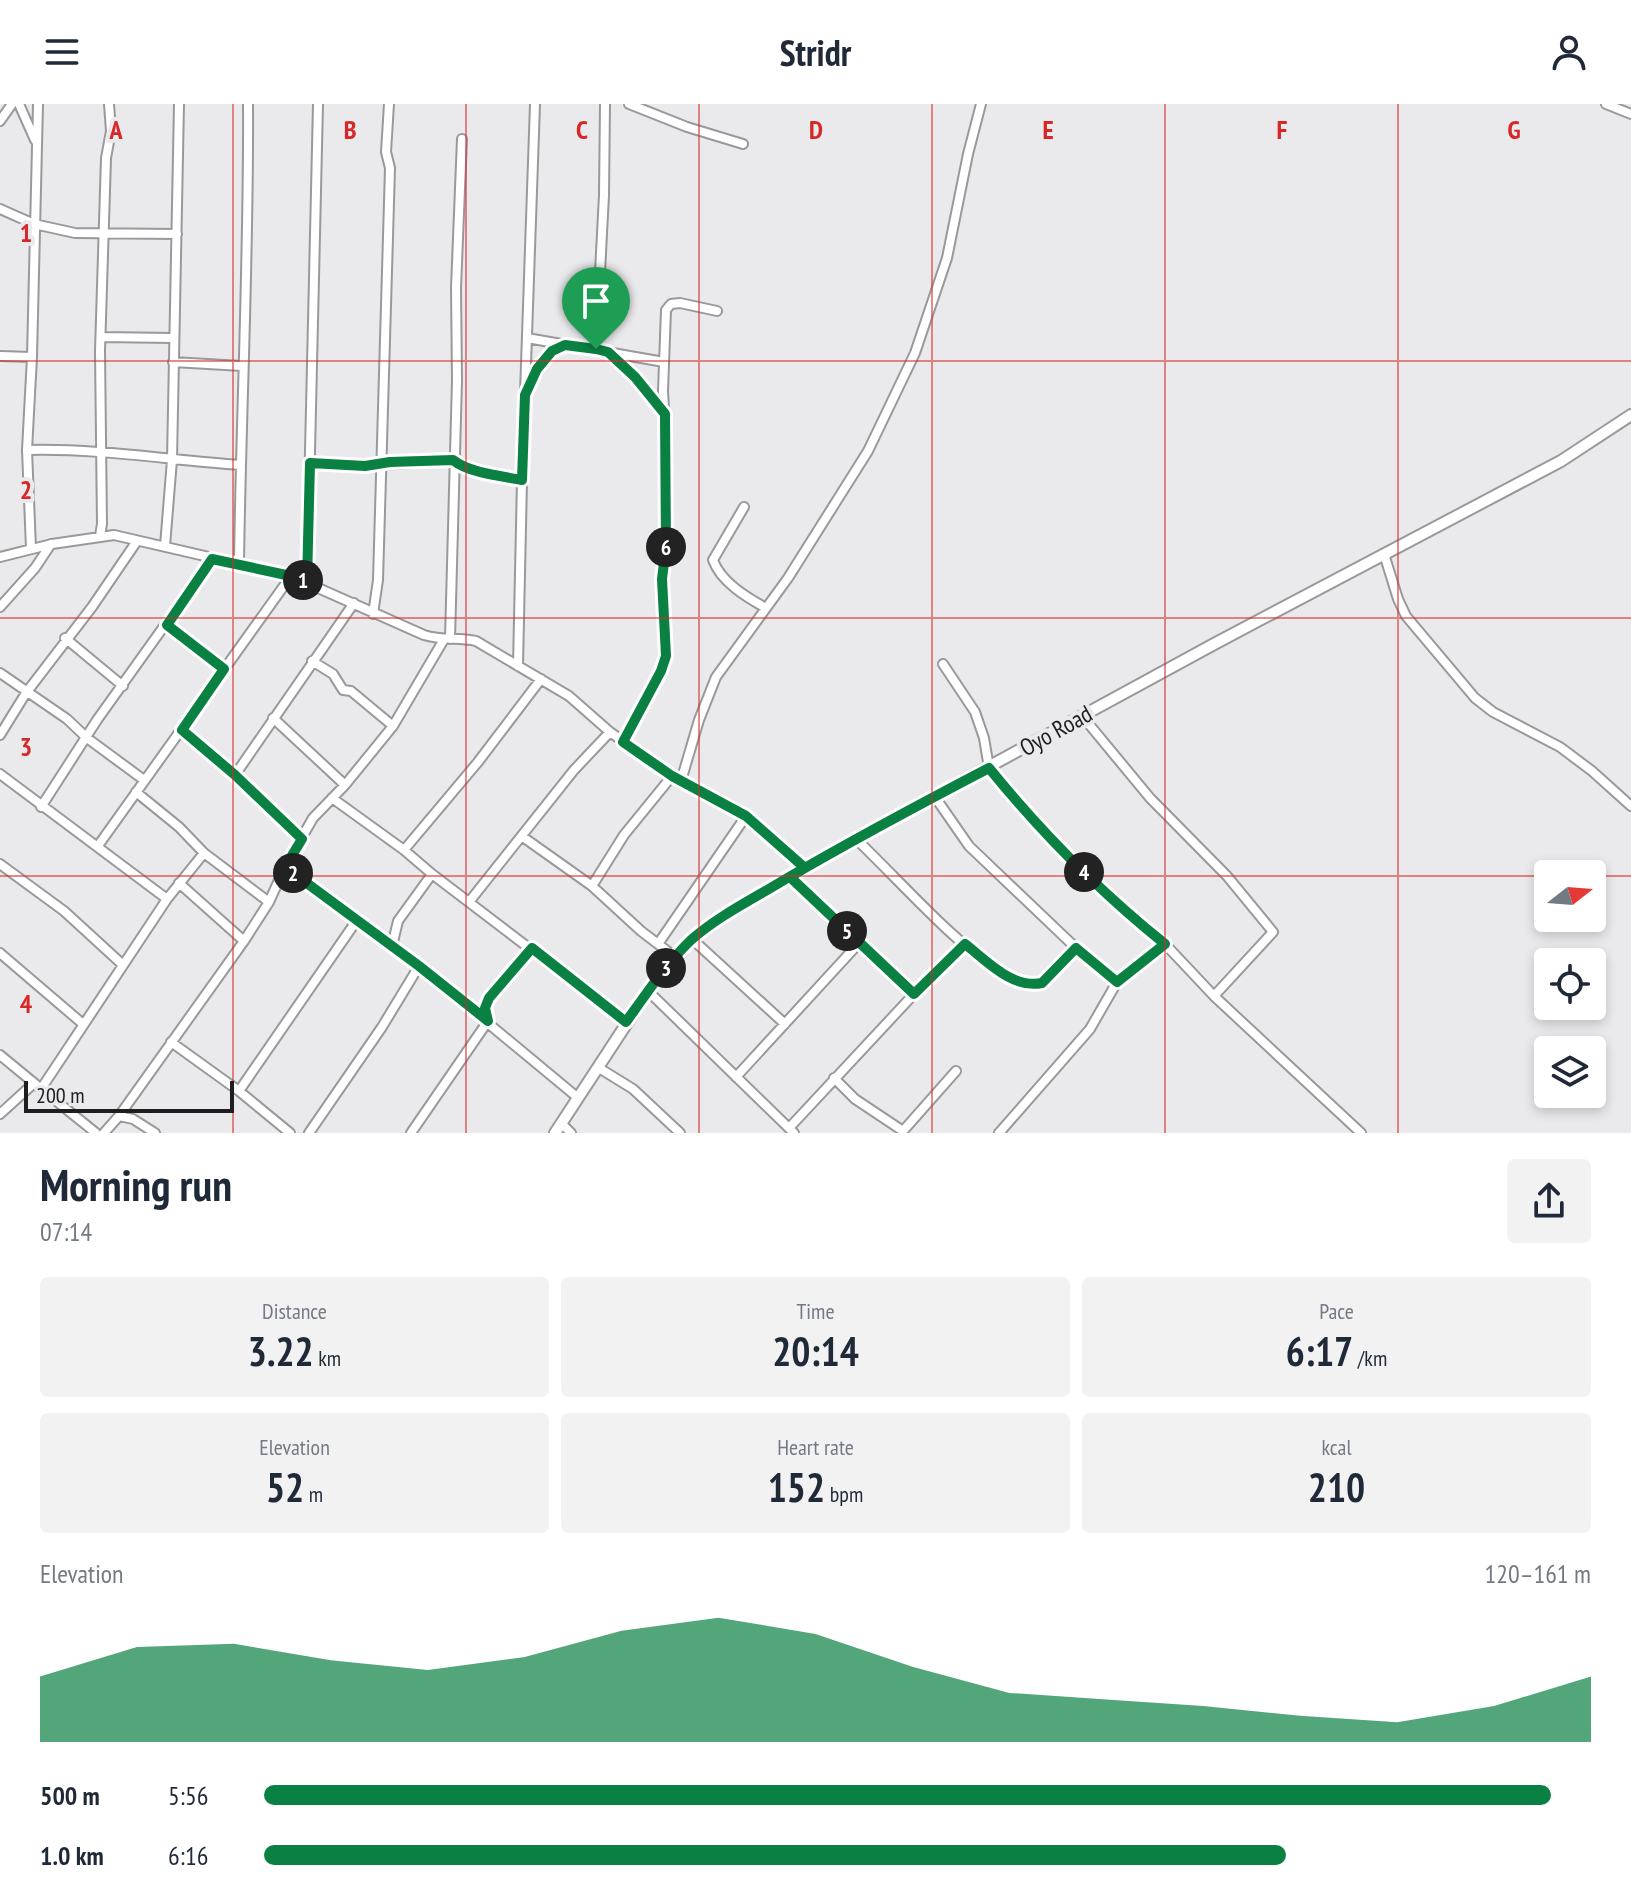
<!DOCTYPE html>
<html lang="en">
<head>
<meta charset="utf-8">
<style>
	:root { --surface:#fff; --page:#f2f2f3; --text:#1f2937; --muted:#747a83; --accent:#0b8043 }
	body { margin:0; font-family:"PT Sans Narrow",sans-serif; background:var(--page); color:var(--text); height:100vh; display:flex; flex-direction:column; font-size:30px; white-space:nowrap }
	* { box-sizing:border-box; margin:0 }
	p { font-size:26px; color:var(--muted) }
	.icon { flex:none; width:44px; height:44px; fill:none; stroke:currentColor; stroke-width:2; stroke-linecap:round; stroke-linejoin:round }
	.map { position:relative; height:1029px; overflow:hidden }
	.sheet { display:flex; flex-direction:column; background:var(--surface); flex:1 }
	.sheet>* { flex:none }
	.needle { width:52px; rotate:73deg }
	.fabs { position:absolute; left:1534px; top:756px; display:grid; gap:16px }
	.fabs a { display:grid; place-items:center; width:72px; height:72px; border-radius:8px; background:var(--surface); box-shadow:0 4px 12px #0003; font-size:40px }
	.scale { position:absolute; left:24px; bottom:20px; width:210px; box-sizing:border-box; padding-left:8px; border:4px solid #1e1e1f; border-top:0; font-size:22px; line-height:28px; white-space:nowrap; color:#1e1e1f; -webkit-text-stroke:6px #eaeaed; paint-order:stroke }
	.pin { position:absolute; display:grid; place-items:center; width:68px; height:68px; color:#fff; margin:-82px -34px; border-radius:50% 50% 50% 0; rotate:-45deg; box-shadow:0 0 8px #0007 }
	.pin .icon { rotate:45deg }
	.km { position:absolute; width:40px; height:40px; margin:-20px; border-radius:50%; background:#222; color:#fff; font-size:22px; line-height:40px; text-align:center }
	.round { display:grid; place-items:center; flex:none; width:84px; height:84px; border-radius:8px; background:var(--page) }
	.headline { display:flex; align-items:center; justify-content:space-between; height:136px; padding:0 40px }
	h1 { font-size:44px; font-weight:800; line-height:60px }
	.stats { display:grid; grid-template-columns:repeat(3,1fr); gap:12px; height:136px; padding:8px 40px }
	.stats div { display:grid; align-content:center; border-radius:8px; background:var(--page); text-align:center }
	.stats b { font-size:40px; font-weight:800 }
	.stats small { font-size:22px; font-weight:400 }
	.stats p { font-size:22px }
	.chart { height:224px; padding:16px 40px }
	.chart p { display:flex; justify-content:space-between }
	.chart svg { width:100%; height:144px; margin-top:8px; fill:var(--accent); opacity:.7 }
	ul { padding:0 40px; list-style:none; font-size:26px }
	li { display:grid; grid-template-columns:128px 96px 1fr; align-items:center; height:60px }
	li i { height:20px; border-radius:10px; background:var(--accent) }
	header { display:flex; justify-content:space-between; align-items:center; height:104px; padding:0 40px; background:var(--surface); font-size:36px; font-weight:800 }
	.map>svg:first-child { display:block }
	.lines { fill:none; stroke-linecap:round; stroke-linejoin:round }
	.minor-casing { stroke:#99999c; stroke-width:12 }
	.tertiary-casing { stroke:#99999c; stroke-width:14 }
	.minor { stroke:#fff; stroke-width:8 }
	.tertiary { stroke:#fff; stroke-width:10 }
	.route-casing { stroke:#fff; stroke-width:16 }
	.route { stroke:#0b8043; stroke-width:10 }
	.grid { fill:none; stroke:#d62828; stroke-width:2; stroke-opacity:0.55 }
	.labels { text-anchor:middle; stroke-width:8; stroke-linejoin:round; paint-order:stroke }
	.street-label { font-size:24px; fill:#1e1e1f; stroke:#eaeaed }
	.grid-label { font-size:26px; text-anchor:middle; font-weight:bold; fill:#d62828; stroke:#eaeaed; stroke-width:8; stroke-linejoin:round; paint-order:stroke }
</style>
</head>
<body>
<header><svg class="icon" aria-label="menu" viewBox="0 0 24 24"><path d="M4 6h16M4 12h16M4 18h16"/></svg>Stridr<svg class="icon" aria-label="person" viewBox="0 0 24 24"><circle cx="12" cy="8" r="4"/><path d="M4 21q1-7 8-7t8 7"/></svg></header>
<div class="map">
<svg width="1631" height="1029" viewBox="0 0 1631 1029">
	<rect width="100%" height="100%" fill="#eaeaed"/>
	<g class="lines">
		<defs>
			<path id="minor" d="M19,0l16,36
				M629,0l58,23 56,17
				M1606,0l25,10
				M0,17l12,-17
				M0,105l34,15 41,9 102,1
				M101,233l72,1
				M527,234l137,24
				M596,245l8,-154 1,-91
				M608,248l27,25 29,36
				M0,252l32,1
				M173,258l69,4
				M528,287c10,-20 16,-37 37,-46
				M27,346c72,-2 142,10 213,15
				M310,359c48,4 95,1 143,-3 16,13 48,16 69,20
				M744,403l-31,53c8,22 33,37 53,48
				M100,432l2,-12 -2,-173 6,-193 5,-27 -2,-27
				M165,442l7,-86 7,-356
				M31,444l-4,-98 5,-93 6,-253
				M1384,450l14,45 8,17 69,82 18,14 67,35 32,24 39,35
				M0,453l52,-13 62,-9 177,41 133,59c19,6 33,2 52,6l93,55 41,36 62,44 74,40 59,52
				M239,460c2,-153 10,-307 9,-460
				M307,478l11,-478
				M0,503l35,-39 16,-24
				M373,510l5,-34 12,-412 -4,-16 3,-48
				M167,521l57,44
				M65,534l58,48
				M450,535l7,-259 -1,-92 6,-149
				M312,557l21,13 10,16 8,1 42,35
				M943,560l32,48 9,26 5,30 37,45 48,50 54,52 37,29 49,52 147,137
				M518,562l4,-186 13,-376
				M0,569l67,46 20,19 57,42
				M1083,613l67,81 77,78 46,56 -59,64
				M273,614l72,67
				M182,626l53,45 67,64
				M0,631l26,-42 66,-86 45,-66
				M623,638l38,-71 5,-15 -4,-77 4,-33v-103l-3,-52 3,-81 5,-6 9,-1 37,8
				M0,670l167,125
				M235,671l119,-172
				M681,677l18,-61 17,-43 72,-99 80,-127 47,-98 32,-95 21,-104 13,-50
				M136,688l43,35 25,26 65,49
				M935,693l34,49 107,102 41,34
				M332,694l72,52 28,24 194,148
				M41,703l56,-87 115,-161
				M523,733l69,49 49,45 34,26
				M856,735c44,42 95,101 145,134 11,7 28,12 41,10l34,-35
				M100,739l191,-267
				M404,746l74,-88 63,-83
				M0,760l64,47 59,54
				M285,763l134,99 158,131
				M790,773l124,117
				M179,779l65,58
				M592,782l32,-51 48,-59
				M469,798l105,-132 36,-38
				M692,835l93,85
				M658,840l88,-128
				M392,842l6,-25 34,-47
				M0,849l83,71
				M648,887l146,142
				M171,938l68,49 51,42
				M0,951l34,28
				M599,964l34,21 47,44
				M736,973l123,-134
				M834,974l21,21 48,32 53,-60
				M41,985l126,-190 37,-46
				M239,987l118,-171
				M0,1010l34,-31 62,50
				M119,1012l125,-175 25,-39 16,-35 28,-49 32,-33 48,-59 50,-85
				M561,1019l10,10
				M790,1023l124,-133 51,-50
				M104,1029l15,-17 14,3 22,14
				M309,1029l73,-106 37,-61
				M411,1029l77,-112 -3,-13 4,-10 43,-50
				M999,1029l91,-104 27,-47 48,-38"/>
			<path id="tertiary" d="M555,1029l93,-142 44,-52 33,-24 118,-69 373,-203 345,-182 70,-46"/>
		</defs>
		<use href="#minor" class="minor-casing"/>
		<use href="#tertiary" class="tertiary-casing"/>
		<use href="#minor" class="minor"/>
		<use href="#tertiary" class="tertiary"/>
	</g>
	<g class="lines">
		<defs>
			<path id="route" d="M596,245l-31,-4 -13,6 -15,18 -12,26 -3,85c-21,-4 -53,-7 -69,-20l-63,2 -25,4 -55,-3 -3,119 -16,-6 -79,-17 -45,66 57,44 -42,61 53,45 67,64 -17,28 134,99 69,55 -3,-13 4,-10 43,-50 94,74c20,-28 40,-58 65,-82 27,-24 62,-41 93,-60 67,-39 136,-76 205,-112 52,64 110,123 176,176l-48,38 -41,-34 -34,35c-30,6 -55,-22 -77,-39l-51,50 -124,-117 15,-9 -59,-52 -74,-40 -49,-34 38,-71 5,-15 -4,-77 4,-33 -1,-132 -30,-37 -27,-25 -12,-3"/>
		</defs>
		<use href="#route" class="route-casing"/>
		<use href="#route" class="route"/>
	</g>
	<path class="grid" d="M233,0v1029M466,0v1029M699,0v1029M932,0v1029M1165,0v1029M1398,0v1029M0,257h1631M0,514h1631M0,772h1548M1592,772h39"/>
	<g class="labels">
		<g class="street-label">
			<text transform="translate(1056 627) rotate(-29)" y="8">Oyo Road</text>
		</g>
	</g>
	<g class="grid-label">
		<text x="116" y="35">A</text>
		<text x="350" y="35">B</text>
		<text x="582" y="35">C</text>
		<text x="816" y="35">D</text>
		<text x="1048" y="35">E</text>
		<text x="1282" y="35">F</text>
		<text x="1514" y="35">G</text>
		<text x="26" y="138">1</text>
		<text x="26" y="395">2</text>
		<text x="26" y="652">3</text>
		<text x="26" y="909">4</text>
	</g>
</svg>
<div class="fabs">
<a><svg class="needle" viewBox="-14 -14 28 28"><path d="M0-13l5 13h-10z" fill="#e53935"/><path d="M0 13l5-13h-10z" fill="#747a83"/></svg></a>
<a><svg class="icon" aria-label="locate" viewBox="0 0 24 24"><circle cx="12" cy="12" r="6"/><path d="M12 2v4M12 18v4M2 12h4M18 12h4"/></svg></a>
<a><svg class="icon" aria-label="layers" viewBox="0 0 24 24"><path d="M12 4l9 5-9 5-9-5zM3 14l9 5 9-5"/></svg></a>
</div>
<div class="scale">200 m</div>
<div class="pin" style="left:596px;top:245px;background:#1e9e55"><svg class="icon" aria-label="arrive" viewBox="0 0 24 24"><path d="M6 21V4h12l-3 4 3 4H6"/></svg></div>
<b class="km" style="left:303px;top:476px">1</b>
<b class="km" style="left:293px;top:769px">2</b>
<b class="km" style="left:666px;top:864px">3</b>
<b class="km" style="left:1084px;top:768px">4</b>
<b class="km" style="left:847px;top:827px">5</b>
<b class="km" style="left:666px;top:443px">6</b>
</div>
<section class="sheet">
<div class="headline"><div><h1>Morning run</h1><p>07:14</p></div><a class="round"><svg class="icon" aria-label="share" viewBox="0 0 24 24"><path d="M12 15V3M7 8l5-5 5 5M5 13v7h14v-7"/></svg></a></div>
<div class="stats">
<div><p>Distance</p><b>3.22<small> km</small></b></div>
<div><p>Time</p><b>20:14</b></div>
<div><p>Pace</p><b>6:17<small> /km</small></b></div>
</div>
<div class="stats">
<div><p>Elevation</p><b>52<small> m</small></b></div>
<div><p>Heart rate</p><b>152<small> bpm</small></b></div>
<div><p>kcal</p><b>210</b></div>
</div>
<div class="chart"><p><span>Elevation</span>120–161 m</p>
<svg viewBox="0 0 160 44" preserveAspectRatio="none"><path d="M0 44V24L10 15L20 14L30 19L40 22L50 18L60 10L70 6L80 11L90 21L100 29L110 31L120 33L130 36L140 38L150 33L160 24V44z"/></svg>
</div>
<ul>
<li><b>500 m</b>5:56<i style="width:97%"></i></li>
<li><b>1.0 km</b>6:16<i style="width:77%"></i></li>
</ul>
</section>
</body>
</html>
